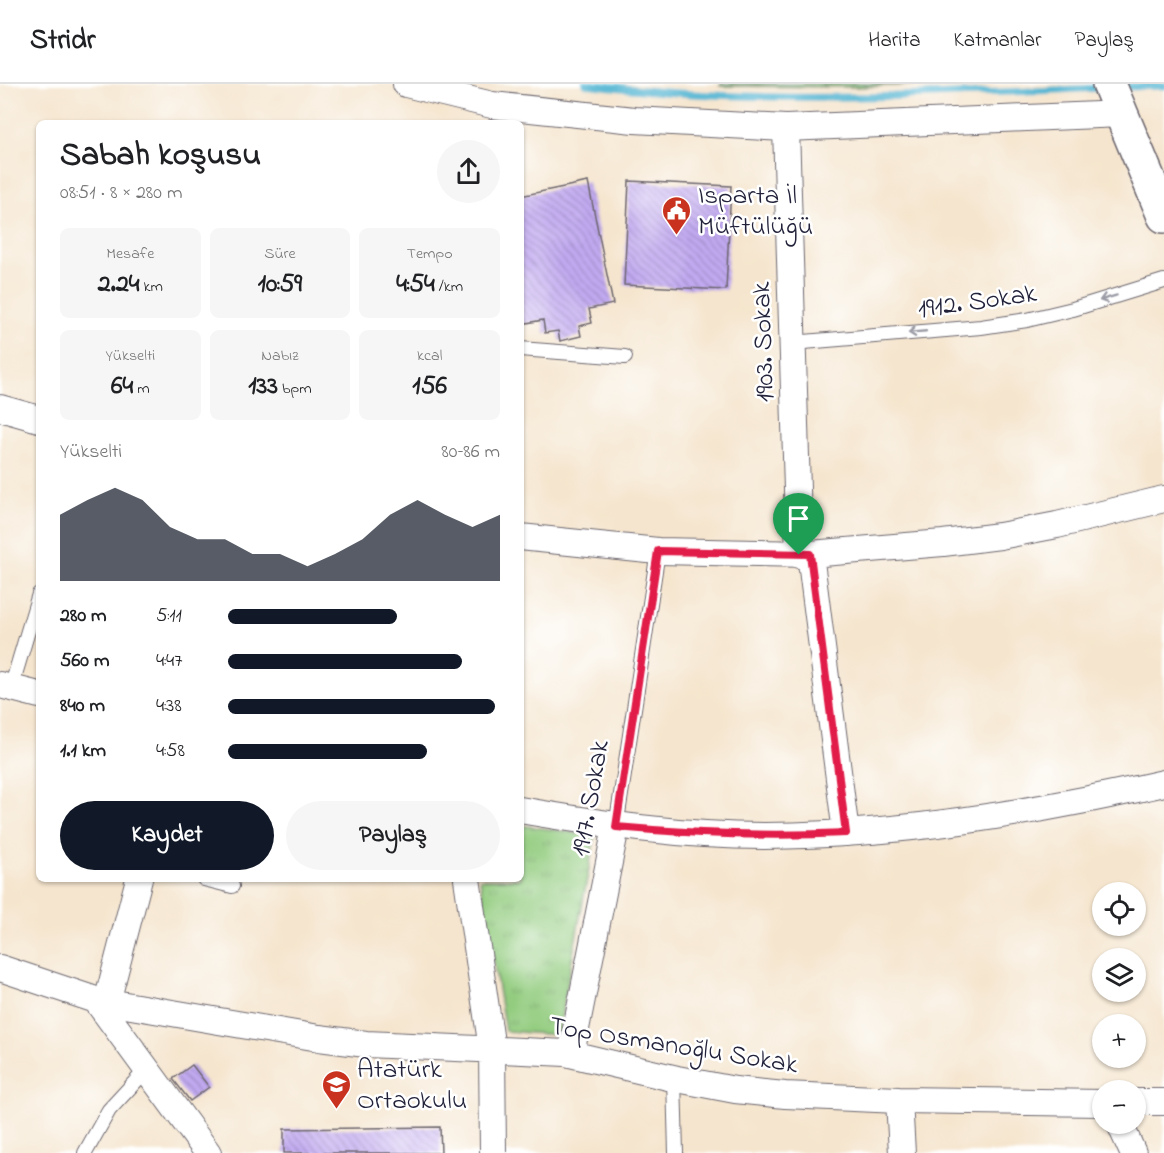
<!DOCTYPE html>
<html lang="tr">
<head>
<meta charset="utf-8">
<style>
	:root { --surface:#fff; --page:#f6f6f6; --text:#202124; --muted:#757577; --line:#e0e0e0; --accent:#111827 }
	body { margin:0; font-family:"Indie Flower",sans-serif; background:var(--page); color:var(--text); height:100vh; display:flex; flex-direction:column; font-size:22px; white-space:nowrap }
	* { box-sizing:border-box; margin:0 }
	p { font-size:20px; color:var(--muted) }
	.icon { flex:none; width:33px; height:33px; fill:none; stroke:currentColor; stroke-width:2; stroke-linecap:round; stroke-linejoin:round }
	.map { position:relative; flex:1; overflow:hidden }
	.side { position:absolute; left:36px; top:36px; width:488px; height:762px; display:flex; flex-direction:column; background:var(--surface); border-radius:9px; box-shadow:0 2px 4px #0004 }
	.side>* { flex:none }
	.fabs { position:absolute; left:1092px; top:798px; display:grid; gap:12px }
	.fabs a { display:grid; place-items:center; width:54px; height:54px; border-radius:50%; background:var(--surface); box-shadow:0 2px 4px #0004; font-size:30px }
	.pin { position:absolute; display:grid; place-items:center; width:51px; height:51px; color:#fff; margin:-62px -26px; border-radius:50% 50% 50% 0; rotate:-45deg; box-shadow:0 0 6px #0007 }
	.pin .icon { rotate:45deg }
	.round { display:grid; place-items:center; flex:none; width:63px; height:63px; border-radius:32px; background:var(--page) }
	.overview { display:flex; align-items:center; justify-content:space-between; height:102px; padding:0 24px }
	h1 { font-size:33px; font-weight:800; line-height:45px }
	.figures { display:grid; grid-template-columns:repeat(3,1fr); gap:9px; height:102px; padding:6px 24px }
	.figures div { display:grid; align-content:center; border-radius:9px; background:var(--page); text-align:center }
	.figures b { font-size:26px; font-weight:800 }
	.figures small { font-size:16px; font-weight:400 }
	.figures p { font-size:16px }
	.chart { height:168px; padding:12px 24px }
	.chart p { display:flex; justify-content:space-between }
	.chart svg { width:100%; height:108px; margin-top:6px; fill:var(--accent); opacity:.7 }
	.button { display:flex; gap:12px; margin-top:auto; padding:12px 24px }
	.button a { flex:1; height:69px; border-radius:36px; background:var(--accent); color:#fff; font-size:24px; font-weight:800; line-height:69px; text-align:center }
	.button a+a { background:var(--page); color:var(--text) }
	ul { padding:0 24px; list-style:none; font-size:20px }
	li { display:grid; grid-template-columns:96px 72px 1fr; align-items:center; height:45px }
	li i { height:15px; border-radius:8px; background:var(--accent) }
	header { display:flex; align-items:center; gap:36px; box-sizing:border-box; height:84px; padding:0 30px; background:var(--surface); border-bottom:2px solid var(--line) }
	header strong { font-size:28px }
	nav { display:flex; gap:33px; margin-inline-start:auto; font-size:21px }
	.map>svg:first-child { display:block }
	.park { fill:url(#park-tufts); stroke:#5a775d; stroke-width:1.5 }
	.lines { fill:none; stroke-linecap:round; stroke-linejoin:round }
	.stream { stroke:#53b5d2; stroke-width:7 }
	.building { fill:url(#building-back-hatch) }
	.lane-casing { stroke:#6c666e; stroke-width:16 }
	.street-casing { stroke:#6c666e; stroke-width:28 }
	.primary-casing { stroke:#6c666e; stroke-width:36 }
	.lane { stroke:#fff; stroke-width:14 }
	.street { stroke:#fff; stroke-width:26 }
	.primary { stroke:#fff; stroke-width:33 }
	.oneway { stroke:#9c9ca7 }
	.route-casing { stroke:#fff; stroke-width:12 }
	.route { stroke:#e11d48; stroke-width:8 }
	.labels { text-anchor:middle; stroke-width:5; stroke-linejoin:round; paint-order:stroke }
	.poi-label { font-size:27px; fill:#22223b; stroke:#fff; text-anchor:start }
	.street-label { font-size:27px; fill:#22223b; stroke:#fff }
</style>
</head>
<body>
<header>
<strong>Stridr</strong>
<nav><a>Harita</a><a>Katmanlar</a><a>Paylaş</a></nav>
</header>
<div class="map">
<svg width="1164" height="1069" viewBox="0 0 1164 1069">
	<defs>
		<pattern id="park-tufts" width="24" height="20" patternUnits="userSpaceOnUse" patternTransform="scale(1.5)"><rect width="24" height="20" fill="#93cc7f"/><path d="M3 7l-1-3M5 7V3M7 7l1-3M15 17l-1-3M17 17v-4M19 17l1-3" fill="none" stroke="#7eaf6f"/></pattern>
		<pattern id="building-back-hatch" width="6" height="6" patternUnits="userSpaceOnUse" patternTransform="scale(1.5)"><rect width="6" height="6" fill="#c2aaf1"/><path d="M-1 5l2 2M0 0l6 6M5-1l2 2" fill="none" stroke="#9d8ac4"/></pattern>
	</defs>
	<rect width="100%" height="100%" fill="#fff"/>
	<filter id="ink" filterUnits="userSpaceOnUse"><feTurbulence type="fractalNoise" baseFrequency=".0167" numOctaves="2"/><feDisplacementMap in="SourceGraphic" scale="12" xChannelSelector="R" yChannelSelector="G"/><feConvolveMatrix kernelMatrix="1 2 1 2 8 2 1 2 1" color-interpolation-filters="sRGB"/></filter>
	<filter id="wash" filterUnits="userSpaceOnUse"><feTurbulence type="fractalNoise" baseFrequency=".008" numOctaves="4" result="noise"/><feDisplacementMap in="SourceGraphic" scale="24" xChannelSelector="R" yChannelSelector="G"/><feGaussianBlur stdDeviation="1.35" result="paint"/><feColorMatrix in="noise" values="0 0 0 0 0 0 0 0 0 0 0 0 0 0 0 0 0 1.4 0 .05"/><feComposite in="paint" operator="in"/></filter>
	<g filter="url(#wash)">
		<rect width="100%" height="100%" fill="#f5e5ce"/>
		<path class="park" d="M721,0h223l-87,3 -137,-1z
			M521,741l74,11 -37,199 -53,-4 -25,-152h40z"/>
		<g class="lines">
			<path class="stream" d="M586,0c51,6 103,11 155,12 120,4 240,-3 360,-8
				M1122,3l42,-1"/>
		</g>
		<g id="blocks">
			<path class="building" d="M629,97l102,5 -5,104 -102,-5z
				M588,98l25,122 -24,5 3,14 -13,3 2,10 -21,5 -2,-10 -13,2 -2,-13 -22,4 -1,-128z
				M192,981l17,22 -19,14 -17,-22z
				M440,1043l1,26h-157v-24z"/>
		</g>
	</g>
	<g filter="url(#ink)">
		<use href="#blocks" fill-opacity="0" stroke="#6c666e" stroke-width="1.5"/>
		<g class="lines">
			<defs>
				<path id="lane" d="M792,259l189,-16 46,-7 46,-11 91,-28
					M520,265l105,8
					M11,604l28,-94
					M616,743l42,-276
					M204,795l28,7
					M674,994l2,75
					M85,1069l24,-43 38,-41"/>
				<path id="street" d="M406,0l86,21 142,15 152,8 336,-14
					M786,44l13,427
					M0,324l39,11
					M520,453l138,14 152,3 133,-11 57,-7 57,-11 107,-26
					M810,470l36,279
					M0,601l39,10
					M520,726c81,14 162,26 244,26 135,-1 269,-23 400,-53
					M467,795l25,170 1,104
					M0,884l96,32 112,153
					M96,916l223,38 47,6 200,9 111,26 58,11 50,5 114,5 203,3
					M107,918l32,-123
					M571,970l45,-227
					M899,1016l3,53
					M1136,1018h28
					M1120,1040l13,29"/>
				<path id="primary" d="M1109,0l55,132"/>
			</defs>
			<use href="#lane" class="lane-casing"/>
			<use href="#street" class="street-casing"/>
			<use href="#primary" class="primary-casing"/>
			<use href="#lane" class="lane"/>
			<use href="#street" class="street"/>
			<use href="#primary" class="primary"/>
		</g>
		<defs><path id="oneway-shaft" d="M-6 0H5M1.5-3L5.5 0L1.5 3" fill="none" stroke-width="1.6" stroke-linecap="round" stroke-linejoin="round" transform="scale(1.5)"/></defs>
		<g class="oneway">
			<use href="#oneway-shaft" transform="translate(1108 214) rotate(163)"/>
			<use href="#oneway-shaft" transform="translate(917 248) rotate(175)"/>
		</g>
	</g>
	<g class="lines" filter="url(#ink)">
		<defs>
			<path id="route" d="M658,467l152,3 36,279c-78,4 -153,1 -230,-6z"/>
		</defs>
		<use href="#route" class="route-casing"/>
		<use href="#route" class="route"/>
	</g>
	<defs>
		<symbol id="civic-pin" viewBox="-11 -11 22 30"><path d="M0 17L-7.5 6A9.5 9.5 0 1 1 7.5 6Z" fill="#c8321e" stroke="#fff"/><path d="M-.6-6.5H3V-4.5H.6V-3L4-1V1h2V6H-6V1h2V-1L-.6-3ZM-1.2 2.5V6h2.4V2.5Z" fill="#fff"/></symbol>
		<symbol id="school-pin" viewBox="-11 -11 22 30"><path d="M0 17L-7.5 6A9.5 9.5 0 1 1 7.5 6Z" fill="#c8321e" stroke="#fff"/><path d="M0-5L7-2L0 1L-7-2ZM-4 1L0 2.5L4 1V4Q0 6-4 4Z" fill="#fff"/></symbol>
	</defs>
	<g fill-rule="evenodd">
		<use href="#civic-pin" x="660" y="110" width="33" height="45"/>
		<use href="#school-pin" x="320" y="984" width="33" height="45"/>
	</g>
	<g class="labels">
		<g class="poi-label">
			<text x="698" y="119">Isparta İl<tspan x="698" dy="31">Müftülüğü</tspan></text>
			<text x="357" y="993">Atatürk<tspan x="357" dy="31">Ortaokulu</tspan></text>
		</g>
		<g class="street-label">
			<text transform="translate(977 216) rotate(-8)" y="9">1912. Sokak</text>
			<text transform="translate(762 258) rotate(-92)" y="9">1903. Sokak</text>
			<text transform="translate(589 714) rotate(-80)" y="9">1917. Sokak</text>
			<text transform="translate(674 960) rotate(9)" y="9">Top Osmanoğlu Sokak</text>
		</g>
	</g>
</svg>
<div class="fabs">
<a><svg class="icon" aria-label="locate" viewBox="0 0 24 24"><circle cx="12" cy="12" r="6"/><path d="M12 2v4M12 18v4M2 12h4M18 12h4"/></svg></a>
<a><svg class="icon" aria-label="layers" viewBox="0 0 24 24"><path d="M12 4l9 5-9 5-9-5zM3 14l9 5 9-5"/></svg></a>
<a>+</a>
<a>−</a>
</div>
<div class="pin" style="left:799px;top:471px;background:#1e9e55"><svg class="icon" aria-label="arrive" viewBox="0 0 24 24"><path d="M6 21V4h12l-3 4 3 4H6"/></svg></div>
<section class="side">
<div class="overview"><div><h1>Sabah koşusu</h1><p>08:51 · 8 × 280 m</p></div><a class="round"><svg class="icon" aria-label="share" viewBox="0 0 24 24"><path d="M12 15V3M7 8l5-5 5 5M5 13v7h14v-7"/></svg></a></div>
<div class="figures">
<div><p>Mesafe</p><b>2.24<small> km</small></b></div>
<div><p>Süre</p><b>10:59</b></div>
<div><p>Tempo</p><b>4:54<small> /km</small></b></div>
</div>
<div class="figures">
<div><p>Yükselti</p><b>64<small> m</small></b></div>
<div><p>Nabız</p><b>133<small> bpm</small></b></div>
<div><p>kcal</p><b>156</b></div>
</div>
<div class="chart"><p><span>Yükselti</span>80–86 m</p>
<svg viewBox="0 0 160 44" preserveAspectRatio="none"><path d="M0 44V17L10 11L20 6L30 11L40 22L50 27L60 27L70 33L80 33L90 38L100 33L110 27L120 17L130 11L140 17L150 22L160 17V44z"/></svg>
</div>
<ul>
<li><b>280 m</b>5:11<i style="width:62%"></i></li>
<li><b>560 m</b>4:47<i style="width:86%"></i></li>
<li><b>840 m</b>4:38<i style="width:98%"></i></li>
<li><b>1.1 km</b>4:58<i style="width:73%"></i></li>
</ul>
<div class="button"><a>Kaydet</a><a>Paylaş</a></div>
</section>
</div>
</body>
</html>
